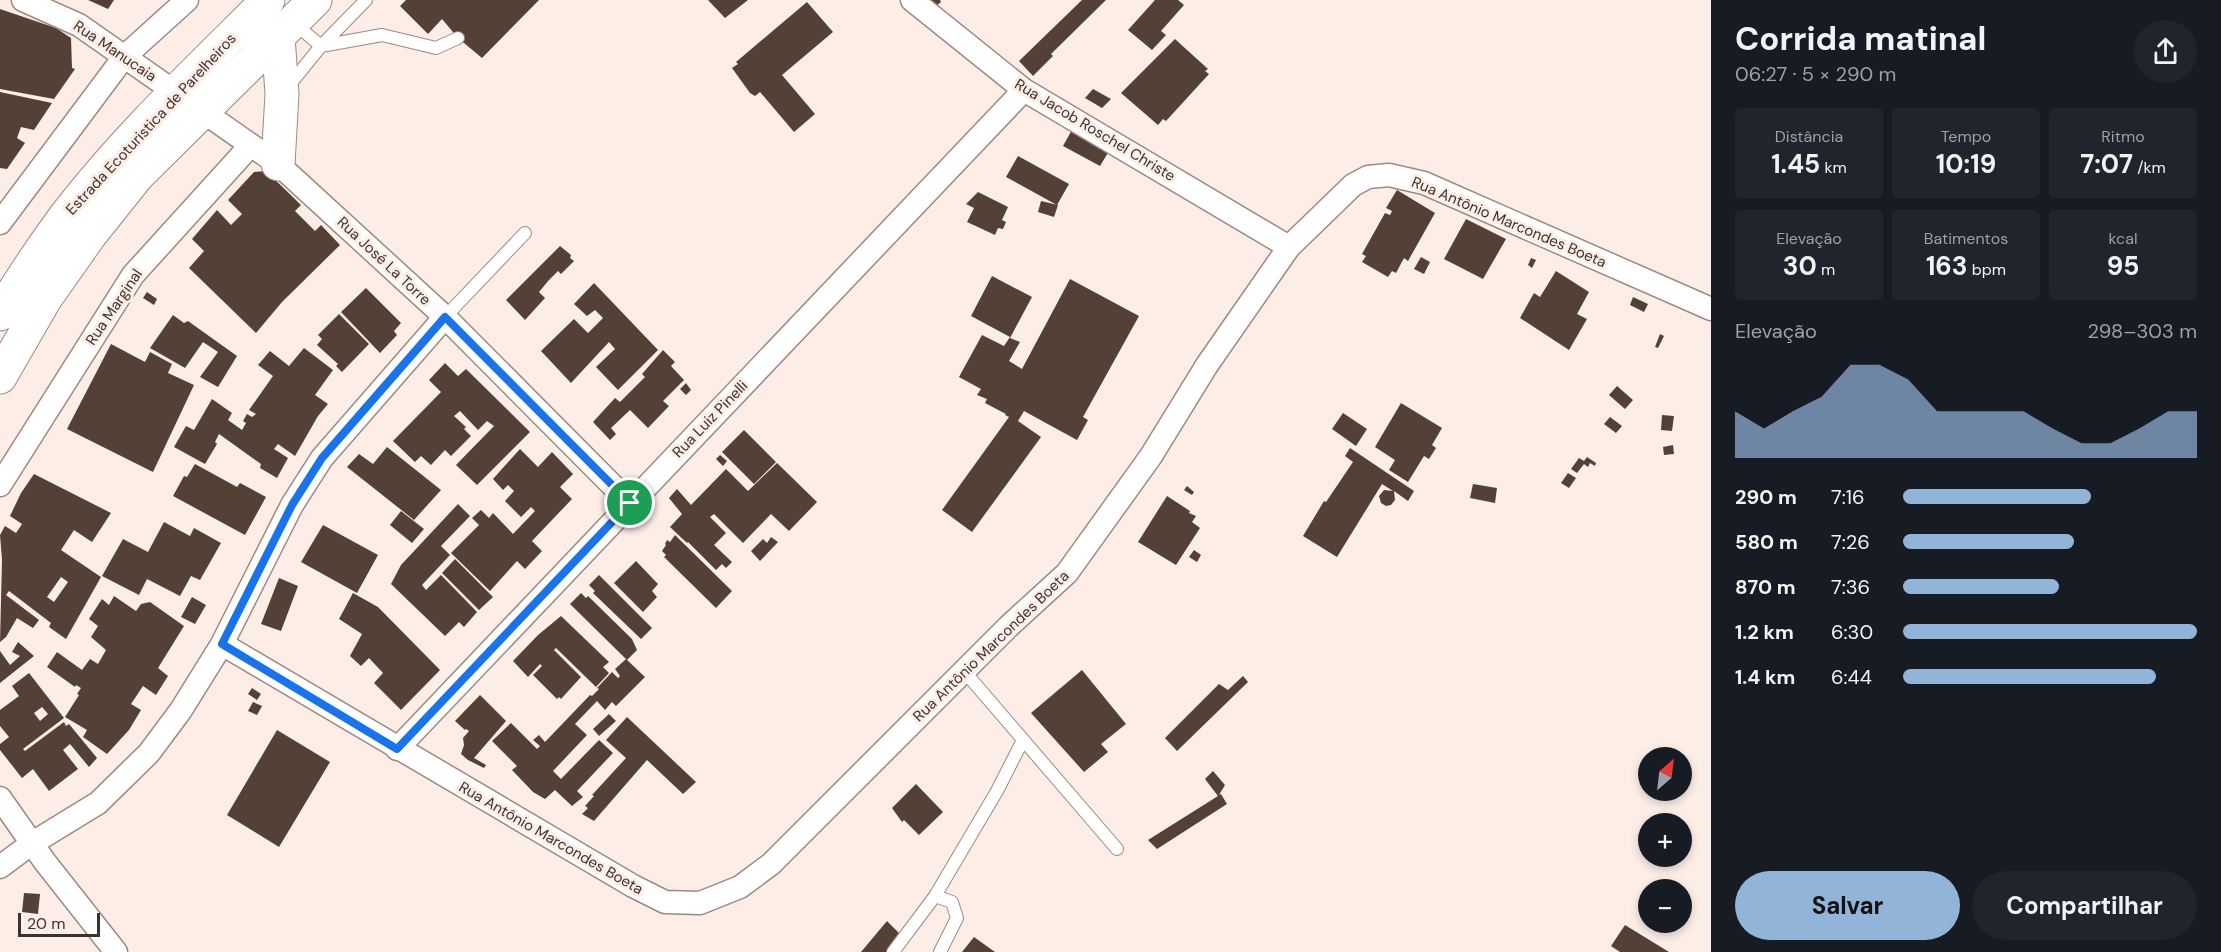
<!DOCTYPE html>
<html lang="pt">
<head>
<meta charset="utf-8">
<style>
	:root { --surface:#171b24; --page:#20242c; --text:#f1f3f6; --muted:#9ea1a6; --accent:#93b4d9 }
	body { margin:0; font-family:"DM Sans",sans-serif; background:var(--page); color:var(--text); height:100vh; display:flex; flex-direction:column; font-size:22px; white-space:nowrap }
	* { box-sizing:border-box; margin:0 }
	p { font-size:20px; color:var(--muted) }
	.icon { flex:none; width:33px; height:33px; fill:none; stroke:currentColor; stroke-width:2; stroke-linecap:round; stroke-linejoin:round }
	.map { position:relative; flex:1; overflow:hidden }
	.sheet { display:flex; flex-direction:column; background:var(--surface); width:510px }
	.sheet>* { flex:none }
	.needle { width:39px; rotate:28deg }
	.buttons { position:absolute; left:1638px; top:747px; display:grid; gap:12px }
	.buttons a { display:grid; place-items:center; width:54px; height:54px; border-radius:50%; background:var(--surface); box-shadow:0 3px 9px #0003; font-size:30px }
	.scale { position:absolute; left:18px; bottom:15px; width:82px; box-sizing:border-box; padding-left:6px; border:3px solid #3c332f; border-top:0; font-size:16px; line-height:21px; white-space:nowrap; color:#3c332f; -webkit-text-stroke:4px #fcede7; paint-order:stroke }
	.pin { position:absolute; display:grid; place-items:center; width:51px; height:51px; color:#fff; margin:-26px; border:3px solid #fff; border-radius:50%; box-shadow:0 2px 6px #0007 }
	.round { display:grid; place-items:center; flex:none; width:63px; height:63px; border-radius:32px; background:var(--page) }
	.overview { display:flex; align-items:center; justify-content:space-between; height:102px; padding:0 24px }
	h1 { font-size:33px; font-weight:700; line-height:45px }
	.figures { display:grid; grid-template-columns:repeat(3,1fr); gap:9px; height:102px; padding:6px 24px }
	.figures div { display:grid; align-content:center; border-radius:6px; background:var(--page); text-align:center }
	.figures b { font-size:26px; font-weight:700 }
	.figures small { font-size:16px; font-weight:400 }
	.figures p { font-size:16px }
	.chart { height:168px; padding:12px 24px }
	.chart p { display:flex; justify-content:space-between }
	.chart svg { width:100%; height:108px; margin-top:6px; fill:var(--accent); opacity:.7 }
	.cta { display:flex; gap:12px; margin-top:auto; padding:12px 24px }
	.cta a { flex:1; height:69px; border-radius:36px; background:var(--accent); color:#111; font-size:24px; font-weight:700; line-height:69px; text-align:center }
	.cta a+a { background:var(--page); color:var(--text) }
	ul { padding:0 24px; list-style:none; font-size:20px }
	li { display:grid; grid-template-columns:96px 72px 1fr; align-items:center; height:45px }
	li i { height:15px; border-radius:8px; background:var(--accent) }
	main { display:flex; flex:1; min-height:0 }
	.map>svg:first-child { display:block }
	.building { fill:#534037; fill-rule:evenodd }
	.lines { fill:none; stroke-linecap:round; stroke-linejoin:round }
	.service-casing { stroke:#9f897f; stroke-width:14 }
	.minor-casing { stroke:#9f897f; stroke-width:25 }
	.primary-casing { stroke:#9f897f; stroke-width:35 }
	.service { stroke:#fff; stroke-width:12 }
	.minor { stroke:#fff; stroke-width:22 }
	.primary { stroke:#fff; stroke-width:33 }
	.route-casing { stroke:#fff; stroke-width:12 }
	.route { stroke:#1a73e8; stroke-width:8 }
	.labels { text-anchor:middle; stroke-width:6; stroke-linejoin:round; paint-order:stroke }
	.street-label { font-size:15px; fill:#3c332f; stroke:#fcede7 }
</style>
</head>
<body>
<main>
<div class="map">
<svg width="1711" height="952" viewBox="0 0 1711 952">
	<rect width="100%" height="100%" fill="#fcede7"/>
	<path class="building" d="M88,0h26l-6,9z
		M406,0h133l-57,58 -24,-20 -16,-19 -14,15 -28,-28z
		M708,0h40l-23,18z
		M927,0h13l1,2 -7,6z
		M1082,0h24l-55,54 2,2 -20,20 -14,-15z
		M1155,0h23l6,5 -23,26 5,4 -14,15 -24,-20z
		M807,2l26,30 -51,43 33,39 -21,18 -34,-40 -5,4 -5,-3 -18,-25 6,-4 -2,-2z
		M0,9l56,19 15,10 1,30 3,1 -21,30 -54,-10z
		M1175,39l33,30 -3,2 4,3 -43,47 -3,-2 -5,6 -37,-32z
		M1093,89l18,10 -9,9 -17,-10z
		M0,92l52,11 -18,27 -13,-3 -4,11 8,5 -18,26 -7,-1z
		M1073,128l36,23 -9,15 -37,-20z
		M1018,156l51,28 -12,21 -51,-28z
		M266,171l35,34 -6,6 20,20 6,-6 19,20 -58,57 -26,31 -67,-65 15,-17 -12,-12 25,-29 14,15 11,-11 -14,-14 26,-28z
		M1397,190l38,23 -27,48 -4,-3 -8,15 -4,-2 -4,6 -26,-15 4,-6 -4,-2 23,-41 5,2 2,-4 -6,-3z
		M978,192l30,15 -6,13 4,2 -3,7 -5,-1 -3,7 -28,-13 7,-14 -8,-4z
		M1041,201l17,4 -4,12 -16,-5z
		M1466,219l40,20 -23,40 -39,-20z
		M560,246l11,9 -1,3 4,3 -13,13 -3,-3 -9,9 -10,12 6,6 -20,22 -19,-20z
		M1421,257l9,5 -6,12 -10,-5z
		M1531,258l5,2 -4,8 -4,-3z
		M1556,271l33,21 -12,22 10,5 -18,31 -49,-32 14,-25 6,4z
		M992,276l40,21 -22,41 10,4 -11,19 13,8 48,-90 69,37 -56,101 5,3 -11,20 -53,-29 -6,10 23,16 -69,95 -30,-22 67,-93 -4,-2 1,-1 -21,-11 2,-4 -10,-4 4,-6 -22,-12 23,-42 22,11 6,-9 -39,-21z
		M594,283l64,67 -40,40 -22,-23 19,-18 -6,-7 -38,41 -30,-32 33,-32 14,14 15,-15 -8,-8 -8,6 -13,-12z
		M366,288l35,35 -7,8 3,4 -17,18 -39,-41z
		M147,292l10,7 -3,6 -11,-7z
		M1633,297l15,7 -4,8 -14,-7z
		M339,314l30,30 -27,28 -6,-6 2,-2 -21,-19 5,-6 -4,-4z
		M173,315l11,8 4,-2 49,35 -19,31 -18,-10 18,-25 -15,-10 -18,26 -35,-20z
		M1660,334l4,2 -6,12 -3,-1z
		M111,344l34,18 5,-10 22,12 -4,9 26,12 -41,87 -86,-43z
		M304,348l29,22 -18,25 13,9 -10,12 -23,40 -17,-12 -4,5 14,9 -11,20 -17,-10 1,-4 -42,-30 -4,8 2,2 -12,20 -31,-17 12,-21 8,4 18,-31 20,14 -4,7 14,10 4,-7 -3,-2 4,-7 5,3 4,-3 -7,-4 24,-34 -15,-11 12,-14 19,15z
		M663,350l12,12 -4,4 13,14 -21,21 6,5 -21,22 -18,-18 -19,18 5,6 -6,6 -17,-18 22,-24 5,4 25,-25 -3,-3z
		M445,363l13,13 8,-7 64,63 -53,53 -21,-20 38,-39 -7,-5 -9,9 -18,-19 -6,5 12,11 -2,2 7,7 -20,20 -6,-6 -14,15 -10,-9 -6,6 -22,-21 48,-49 -12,-12z
		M686,383l5,7 -5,5 -6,-6z
		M1617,386l16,14 -8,9 -16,-14z
		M1401,403l41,25 -10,17 4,3 -7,11 -5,-3 -16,26 -19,-12 6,-10 -20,-13z
		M1343,413l24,16 -11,17 -24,-17z
		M1662,415l12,1 -2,15 -11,-1z
		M1610,417l12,9 -6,7 -12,-9z
		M744,430l32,32 -22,22 -32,-32z
		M1673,445l1,9 -10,1 -1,-8z
		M387,447l54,43 -27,30 -67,-53 12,-13 14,10z
		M1350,448l64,43 -6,10 -14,-10 1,9 -4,5 -5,1 -5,-3 -2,-7 5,-6 9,1 -11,-7 -45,73 -34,-21 21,-35 2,1 27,-40 -8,-6z
		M520,449l18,18 14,-15 21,22 -13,13 12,12 -40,42 10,10 -17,18 -8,-8 -27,30 -39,-38 28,-28 -7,-7 9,-8 8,8 4,-5 20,21 22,-23 -4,-4 -10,10 -16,-16 9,-10 -6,-6 -5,5 -10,-11z
		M720,455l7,6 -4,5 -7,-7z
		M1587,457l9,6 -1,3 -5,-3 -2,4 -4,-3 -7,9 -6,-4 8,-11 5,3z
		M777,463l40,39 -28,29 -18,-17 -28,29 -29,-29 -4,3 16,16 -12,12 18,17 -6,6 -4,-4 -6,6 -28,-28 -1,1 -17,-16 12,-13 -13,-16 8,-9 14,16 35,-36 22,22z
		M195,464l42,23 3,-4 26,14 -21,38 -72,-39 11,-20 3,1z
		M1568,473l8,5 -7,10 -8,-5z
		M34,474l77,39 -19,29 -18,-12 -13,20 40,27 -35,62 -17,-12 2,-4 -42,-32 -3,4 33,25 -6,8 -16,-10 -11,19 -6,5 2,-82 -2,-25 5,-9 11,7 6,-9 -12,-8 11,-23zM61,577l7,5 -14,20 -7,-5z
		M1473,484l24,4 -2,15 -25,-5z
		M1187,486l7,6 -2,3 -8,-5z
		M1167,496l23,15 -1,2 7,3 -4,6 8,6 -24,37 -38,-23z
		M458,504l12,12 -29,30 9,9 -28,30 4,5 15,-15 36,37 -13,15 -5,-5 -14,14 -54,-52 10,-19z
		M401,511l23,18 -12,14 -22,-18z
		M164,522l26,14 4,-8 27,15 -21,37 -9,-4 -11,20 -33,-17 -8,16 -37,-19 21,-37 25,13z
		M323,525l55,30 -21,38 -56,-31z
		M675,535l57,56 -16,17 -52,-51 2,-2 -4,-4 4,-6 -1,-1 2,-4 3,2z
		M771,537l7,5 -18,19 -9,-10 12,-12 4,4z
		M1194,550l7,5 -4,7 -8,-5z
		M455,559l38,38 -14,13 -37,-37z
		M636,561l22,23 -6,7 5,6 -14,15 -29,-29z
		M599,575l53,53 -11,11 -48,-46 2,-2 -6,-6z
		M279,578l19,8 -17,45 -20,-7z
		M353,593l25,14 62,63 -39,40 -27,-27 9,-10 -14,-15 -8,8 -11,-10 12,-22 -23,-15z
		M581,593l5,5 2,-2 44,43 5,11 -10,10 -57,-56z
		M114,596l22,15 5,-7 9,-2 34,24 -26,42 10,8 -12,19 -13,-9 -12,18 10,6 -12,20 -22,24 -24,-17 4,-7 -22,-13 14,-22 -2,-1 4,-6 -5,-3 -1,2 -28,-20 10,-15 25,18 8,-11 8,5 8,-14 -15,-13 7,-11 -9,-7 13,-20 7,6z
		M192,597l14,8 -11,19 -14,-7z
		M561,616l48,46 -6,5 6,6 -13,14 -40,-39 -2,2 27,27 -20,22 -2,-2 -2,2 -24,-24 9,-9 -2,-2 -12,13 -15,-16 25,-26z
		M18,642l16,14 -34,27v-32l10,14 10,-9 -8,-4z
		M626,659l19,18 -29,29 -4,-4 -7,8 -8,-9 -22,23 12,11 -34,36 8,8 38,-39 14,13 -36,38 6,6 -11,9 -17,-16 -10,9 -12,-7 -21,-22 5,-4 -25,-25 19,-18 26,26 3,-3 -7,-6 6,-5 6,7 45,-47 2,1 7,-7 -2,-1 15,-16 6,6 2,-2 -5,-7z
		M1082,670l44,54 -25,20 7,8 -24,20 -53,-59z
		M29,673l35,45 -41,31 2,2 39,-29 2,4 3,-2 28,34 -8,9 -19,-23 -7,6 15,19 -29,22 -16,-22 -11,9 -22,-28v-6l9,-7 -9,-11v-16l19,-14 -7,-10zM42,707l6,7 -8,7 -6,-8z
		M1243,676l5,6 -71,69 -12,-13 54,-54 9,6z
		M252,688l9,6 -4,6 -9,-6z
		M480,695l26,26 -32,37 12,7 -2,3 -16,-8 -7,-6 3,-9 -1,-7 6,-7 -3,-2 -1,1 -10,-9z
		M253,702l9,4 -5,9 -9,-4z
		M609,714l7,7 -17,15 -6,-7z
		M627,717l69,65 -13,12 -36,-34 -53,61 -12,-7 6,-6 -3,-2 9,-10 -2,-1 34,-37 -20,-18z
		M277,730l53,32 -51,85 -52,-32z
		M1213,771l12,14 -6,10 2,-1 6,10 -70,45 -9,-9 70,-44 -13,-17z
		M916,784l27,28 -24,23 -15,-15 -2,2 -10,-14z
		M24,893l16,1 -2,20 -16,-2z
		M887,921l13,13 -13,18h-26z
		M1625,925l44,27h-49l-9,-6z
		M974,937l21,15h-33z"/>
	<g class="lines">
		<defs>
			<path id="service" d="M294,23l27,23 61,-11 54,13 22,-10
				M287,88l34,-42 45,-46
				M445,317l80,-84
				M964,671l153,178
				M935,896l17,6 5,16 -17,34
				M893,952l42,-56 62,-105 26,-51"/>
			<path id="minor" d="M23,0l56,25 199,139 167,153 185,186
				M912,0l112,90 265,157
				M0,223l124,-166 63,-57
				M0,485l133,-210 118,-130
				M222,644l411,242 32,16 35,1 40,-16 31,-23 238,-238 58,-53 84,-117 56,-91 82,-118 64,-62 15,-8 21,-2 35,8 287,126
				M397,749l627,-659
				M0,798l45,64 71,90
				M0,867l31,-23 67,-41 51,-50 32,-43 41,-66 70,-139 30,-47 123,-141"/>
			<path id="primary" d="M278,164l4,-70 -4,-58
				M0,314c20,-33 41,-65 64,-96 60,-79 134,-148 204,-218
				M0,377l45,-78 45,-64 48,-60 177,-175"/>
		</defs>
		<use href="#service" class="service-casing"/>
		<use href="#minor" class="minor-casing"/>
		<use href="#primary" class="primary-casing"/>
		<use href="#service" class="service"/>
		<use href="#minor" class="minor"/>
		<use href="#primary" class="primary"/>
	</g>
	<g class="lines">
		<defs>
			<path id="route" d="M445,317l185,186 -233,246 -175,-105 70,-139 30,-47z"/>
		</defs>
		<use href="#route" class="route-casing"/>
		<use href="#route" class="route"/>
	</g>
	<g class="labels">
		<g class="street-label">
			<text transform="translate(115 51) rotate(34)" y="5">Rua Manucaia</text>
			<text transform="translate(151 124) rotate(-47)" y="5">Estrada Ecoturistica de Parelheiros</text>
			<text transform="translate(1095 130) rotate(31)" y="5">Rua Jacob Roschel Christe</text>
			<text transform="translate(1509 222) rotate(23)" y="5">Rua Antônio Marcondes Boeta</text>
			<text transform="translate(384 261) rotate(43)" y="5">Rua José La Torre</text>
			<text transform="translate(114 307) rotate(-56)" y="5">Rua Marginal</text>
			<text transform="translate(710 419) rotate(-46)" y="5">Rua Luiz Pinelli</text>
			<text transform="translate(991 646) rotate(-44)" y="5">Rua Antônio Marcondes Boeta</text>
			<text transform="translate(551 838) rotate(30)" y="5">Rua Antônio Marcondes Boeta</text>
		</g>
	</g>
</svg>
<div class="buttons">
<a><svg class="needle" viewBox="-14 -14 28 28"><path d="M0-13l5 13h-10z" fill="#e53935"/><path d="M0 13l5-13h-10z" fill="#9ea1a6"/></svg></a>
<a>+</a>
<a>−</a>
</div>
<div class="scale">20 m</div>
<div class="pin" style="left:630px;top:503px;background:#1e9e55"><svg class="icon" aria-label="arrive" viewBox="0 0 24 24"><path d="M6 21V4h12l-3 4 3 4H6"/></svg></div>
</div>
<section class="sheet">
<div class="overview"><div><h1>Corrida matinal</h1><p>06:27 · 5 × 290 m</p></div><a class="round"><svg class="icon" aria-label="share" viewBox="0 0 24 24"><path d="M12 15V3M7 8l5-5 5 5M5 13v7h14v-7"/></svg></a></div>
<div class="figures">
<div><p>Distância</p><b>1.45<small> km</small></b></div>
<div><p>Tempo</p><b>10:19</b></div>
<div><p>Ritmo</p><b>7:07<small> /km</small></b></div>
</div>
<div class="figures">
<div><p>Elevação</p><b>30<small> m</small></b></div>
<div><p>Batimentos</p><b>163<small> bpm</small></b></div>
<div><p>kcal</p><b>95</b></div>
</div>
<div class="chart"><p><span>Elevação</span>298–303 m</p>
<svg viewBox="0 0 160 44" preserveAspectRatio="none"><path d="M0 44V25L10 32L20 25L30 19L40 6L50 6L60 12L70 25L80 25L90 25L100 25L110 32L120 38L130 38L140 32L150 25L160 25V44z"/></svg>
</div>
<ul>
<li><b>290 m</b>7:16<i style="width:64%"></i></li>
<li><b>580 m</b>7:26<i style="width:58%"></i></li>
<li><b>870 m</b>7:36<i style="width:53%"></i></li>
<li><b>1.2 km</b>6:30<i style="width:100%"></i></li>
<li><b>1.4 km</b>6:44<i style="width:86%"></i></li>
</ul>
<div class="cta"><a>Salvar</a><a>Compartilhar</a></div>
</section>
</main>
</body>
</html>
